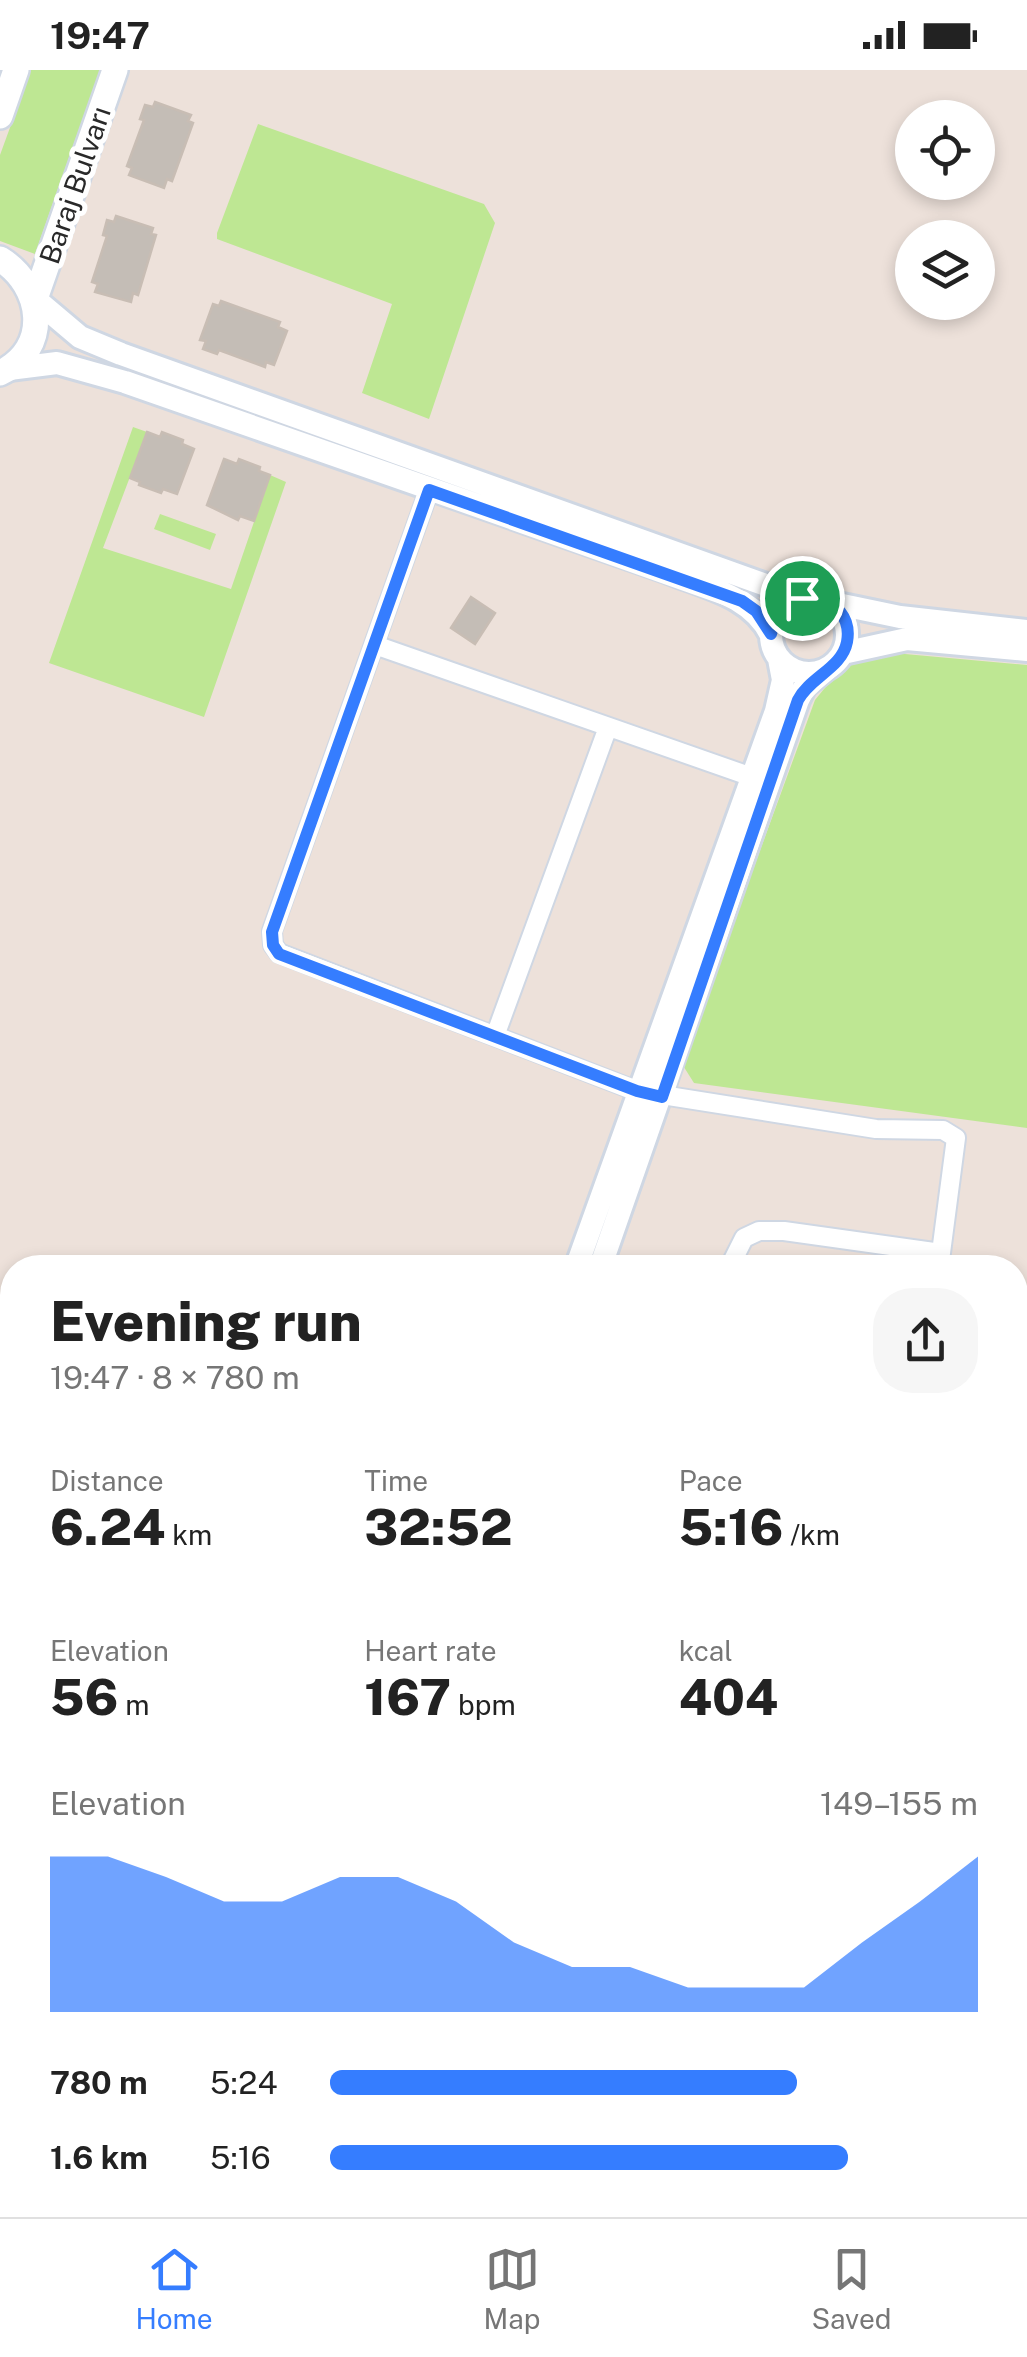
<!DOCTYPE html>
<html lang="en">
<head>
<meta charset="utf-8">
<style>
	:root { --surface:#fff; --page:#f6f6f6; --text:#222; --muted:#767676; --line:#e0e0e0; --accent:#357dff }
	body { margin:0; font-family:"Public Sans",sans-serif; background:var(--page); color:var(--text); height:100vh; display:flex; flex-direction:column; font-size:38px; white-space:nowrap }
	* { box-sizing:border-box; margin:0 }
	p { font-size:32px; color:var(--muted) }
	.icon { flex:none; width:55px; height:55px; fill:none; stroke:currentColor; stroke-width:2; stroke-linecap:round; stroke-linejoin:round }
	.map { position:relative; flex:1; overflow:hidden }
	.sheet { position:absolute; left:0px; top:1185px; width:1028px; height:962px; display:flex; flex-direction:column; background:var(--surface); border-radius:40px 40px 0 0; box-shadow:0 5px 15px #0003 }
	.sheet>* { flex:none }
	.fabs { position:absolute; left:895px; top:30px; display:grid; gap:20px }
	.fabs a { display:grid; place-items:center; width:100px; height:100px; border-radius:50%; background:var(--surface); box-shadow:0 5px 15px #0003; font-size:50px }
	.pin { position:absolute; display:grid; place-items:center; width:85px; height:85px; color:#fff; margin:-42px; border:5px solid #fff; border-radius:50%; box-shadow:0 2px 10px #0007 }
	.round { display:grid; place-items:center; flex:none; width:105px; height:105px; border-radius:40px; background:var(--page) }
	.head { display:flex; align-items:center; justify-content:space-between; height:170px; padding:0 50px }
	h1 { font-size:55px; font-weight:800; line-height:75px }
	.figures { display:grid; grid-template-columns:repeat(3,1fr); gap:15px; height:170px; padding:10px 50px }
	.figures div { display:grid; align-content:center }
	.figures b { font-size:50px; font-weight:800 }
	.figures small { font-size:28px; font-weight:400 }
	.figures p { font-size:28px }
	.chart { height:280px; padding:20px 50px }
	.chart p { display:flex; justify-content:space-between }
	.chart svg { width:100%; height:180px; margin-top:10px; fill:var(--accent); opacity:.7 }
	ul { padding:0 50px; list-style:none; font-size:32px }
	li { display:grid; grid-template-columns:160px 120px 1fr; align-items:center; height:75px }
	li i { height:25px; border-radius:12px; background:var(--accent) }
	.status { display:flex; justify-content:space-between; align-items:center; height:70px; padding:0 50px; background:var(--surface); direction:ltr }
	.status svg { height:28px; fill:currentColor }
	.tabs { display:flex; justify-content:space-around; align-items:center; height:140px; border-top:2px solid var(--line); background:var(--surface); font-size:28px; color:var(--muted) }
	.tabs a { display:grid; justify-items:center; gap:5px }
	.tabs .on { color:var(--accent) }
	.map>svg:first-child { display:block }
	.green { fill:#bee793 }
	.building { fill:#c4bdb6; stroke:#c8bdb4; stroke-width:2.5 }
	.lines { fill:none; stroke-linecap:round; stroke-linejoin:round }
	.minor-casing { stroke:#cfd7e3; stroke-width:22 }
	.tertiary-casing { stroke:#cfd7e3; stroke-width:28 }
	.secondary-casing { stroke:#cfd7e3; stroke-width:30 }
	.minor { stroke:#fff; stroke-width:18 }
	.tertiary { stroke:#fff; stroke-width:22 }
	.secondary { stroke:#fff; stroke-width:25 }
	.route-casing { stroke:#fff; stroke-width:20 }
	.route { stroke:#357dff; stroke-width:12 }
	.labels { text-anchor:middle; stroke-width:10; stroke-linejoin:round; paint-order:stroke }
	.street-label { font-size:28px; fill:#292929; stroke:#fff }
</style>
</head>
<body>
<div class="status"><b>19:47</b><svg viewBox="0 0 49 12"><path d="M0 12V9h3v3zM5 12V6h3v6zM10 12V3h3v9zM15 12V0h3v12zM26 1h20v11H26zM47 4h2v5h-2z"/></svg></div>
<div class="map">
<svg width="1027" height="2147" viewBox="0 0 1027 2147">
	<rect width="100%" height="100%" fill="#ede1da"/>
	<path class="green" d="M31,0h69l-65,184 -35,-13v-86z
		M258,54l226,80 11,19 -66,196 -67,-26 30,-89 -175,-65v-6z
		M133,357l14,5 -44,116 128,41 39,-114 16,7 -82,235 -155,-54z
		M160,444l56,20 -6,16 -56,-21z
		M894,583l133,12v463l-333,-45 -12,-19 133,-364 26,-32z"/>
	<path class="building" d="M155,32l36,13 -3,6 5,2 -21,58 -5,-2 -3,9 -35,-13 3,-7 -5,-2 17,-46 -4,-1 5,-14 8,2z
		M116,146l37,12 -2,6 5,1 -18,60 -5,-2 -2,9 -36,-10 3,-8 -6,-2 15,-46 -4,-1 4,-15 7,2z
		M221,231l59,21 -2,5 9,4 -13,34 -8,-3 -1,5 -46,-17 -2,4 -14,-5 3,-8 -6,-1 13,-36 6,2z
		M147,362l13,5 2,-5 21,8 -1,4 12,5 -17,45 -14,-5 -2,4 -22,-8 1,-3 -10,-4z
		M224,389l13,5 2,-5 21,8 -1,4 11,4 -16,46 -14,-5 -2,4 -31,-15z
		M471,527l24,16 -20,31 -24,-16z
		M0,1999l12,23v15l-12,7z"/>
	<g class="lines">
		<defs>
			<path id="minor" d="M429,420l-157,441 1,14 6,8 358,138 239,38 67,1 13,8 -17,130
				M375,575l377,132
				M495,966l113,-309
				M729,1198l15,-30 15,-7h25l157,22
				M0,1262l12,5
				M1015,1543l12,1
				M504,2135l7,12"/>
			<path id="tertiary" d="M35,229l45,38 41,17 681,244
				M9,299l48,-6 68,19 541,189c39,16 85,24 105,64
				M771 565a38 38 0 1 1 76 0a38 38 0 1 1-76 0Z
				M828,532l72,15 127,14
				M843,583l64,-14 120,11
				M576,1198l200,-557 7,-31 -4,-21
				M600,1198l198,-568 7,-14 21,-17
				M0,1732l12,5
				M0,1759l12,4
				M1015,2011h12"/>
			<path id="secondary" d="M0,46l16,-46
				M0,189c43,26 52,90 0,114
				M35,229l80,-229"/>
		</defs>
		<use href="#minor" class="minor-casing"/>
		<use href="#tertiary" class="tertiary-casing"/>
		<use href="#secondary" class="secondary-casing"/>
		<use href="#minor" class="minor"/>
		<use href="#tertiary" class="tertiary"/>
		<use href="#secondary" class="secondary"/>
	</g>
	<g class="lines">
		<defs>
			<path id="route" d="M429,420l313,111 14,10 15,23c11,-56 85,-41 76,8 -5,26 -37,35 -49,58l-136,397 -25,-6 -358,-137 -6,-9 -1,-13z"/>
		</defs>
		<use href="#route" class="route-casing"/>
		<use href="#route" class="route"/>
	</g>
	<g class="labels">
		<g class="street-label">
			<text transform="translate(75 115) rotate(-71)" y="10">Baraj Bulvarı</text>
		</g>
	</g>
</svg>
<div class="fabs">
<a><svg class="icon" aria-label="locate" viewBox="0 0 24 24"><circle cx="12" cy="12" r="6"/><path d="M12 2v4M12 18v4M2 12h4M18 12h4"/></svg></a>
<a><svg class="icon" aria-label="layers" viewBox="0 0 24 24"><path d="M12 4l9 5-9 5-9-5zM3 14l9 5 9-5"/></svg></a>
</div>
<div class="pin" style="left:802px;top:528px;background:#1e9e55"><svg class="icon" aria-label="arrive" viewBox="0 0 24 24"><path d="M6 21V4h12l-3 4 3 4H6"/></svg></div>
<section class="sheet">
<div class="head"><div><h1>Evening run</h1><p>19:47 · 8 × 780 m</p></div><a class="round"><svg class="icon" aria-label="share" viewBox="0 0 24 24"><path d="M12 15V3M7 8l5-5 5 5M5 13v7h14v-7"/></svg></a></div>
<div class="figures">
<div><p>Distance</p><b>6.24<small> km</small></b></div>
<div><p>Time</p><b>32:52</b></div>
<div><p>Pace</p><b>5:16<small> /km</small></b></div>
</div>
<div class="figures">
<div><p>Elevation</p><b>56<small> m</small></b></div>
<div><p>Heart rate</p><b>167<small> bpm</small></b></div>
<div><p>kcal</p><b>404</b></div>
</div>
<div class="chart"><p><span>Elevation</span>149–155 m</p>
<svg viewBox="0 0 160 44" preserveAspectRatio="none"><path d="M0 44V6L10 6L20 11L30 17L40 17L50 11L60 11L70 17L80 27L90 33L100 33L110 38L120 38L130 38L140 27L150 17L160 6V44z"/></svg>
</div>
<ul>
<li><b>780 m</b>5:24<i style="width:72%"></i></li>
<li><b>1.6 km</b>5:16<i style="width:80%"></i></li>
</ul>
</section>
</div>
<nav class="tabs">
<a class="on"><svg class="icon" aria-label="home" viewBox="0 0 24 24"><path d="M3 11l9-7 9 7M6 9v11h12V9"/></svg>Home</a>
<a><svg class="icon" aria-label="map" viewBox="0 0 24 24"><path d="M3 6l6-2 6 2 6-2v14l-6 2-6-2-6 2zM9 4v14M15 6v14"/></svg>Map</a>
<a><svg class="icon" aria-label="saved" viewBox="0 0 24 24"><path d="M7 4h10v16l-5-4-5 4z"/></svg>Saved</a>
</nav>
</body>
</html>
